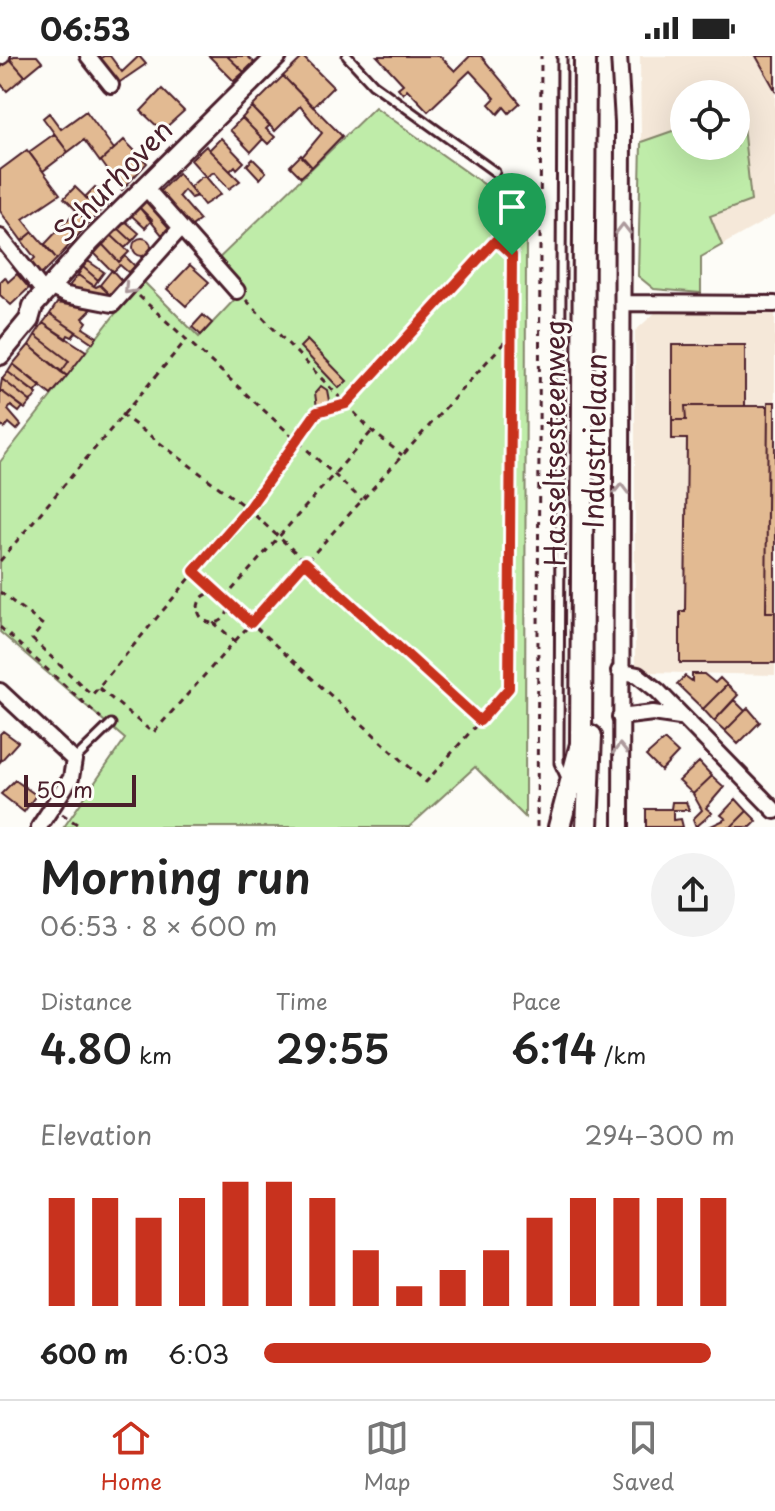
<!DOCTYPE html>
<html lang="en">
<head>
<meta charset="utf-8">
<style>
	:root { --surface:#fff; --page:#f2f2f2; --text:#222; --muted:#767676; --line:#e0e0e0; --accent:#c8321e }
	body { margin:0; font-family:"Playpen Sans",sans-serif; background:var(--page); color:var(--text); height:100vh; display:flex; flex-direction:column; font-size:30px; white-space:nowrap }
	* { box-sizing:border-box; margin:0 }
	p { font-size:26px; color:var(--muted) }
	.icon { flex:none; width:44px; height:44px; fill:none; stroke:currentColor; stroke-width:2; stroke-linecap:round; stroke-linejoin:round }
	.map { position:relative; height:771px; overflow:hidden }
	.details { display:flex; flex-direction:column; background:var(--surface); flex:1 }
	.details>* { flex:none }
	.buttons { position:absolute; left:670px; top:24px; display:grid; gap:16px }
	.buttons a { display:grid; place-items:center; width:80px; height:80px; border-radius:50%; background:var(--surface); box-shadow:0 8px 32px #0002; font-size:40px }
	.scale { position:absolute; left:24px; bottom:20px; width:112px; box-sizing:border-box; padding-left:8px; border:4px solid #4a1f2b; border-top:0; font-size:22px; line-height:28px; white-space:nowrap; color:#4a1f2b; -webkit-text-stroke:6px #fdfcf7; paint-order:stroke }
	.pin { position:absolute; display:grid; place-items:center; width:68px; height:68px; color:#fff; margin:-82px -34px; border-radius:50% 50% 50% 0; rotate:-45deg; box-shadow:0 0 8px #0007 }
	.pin .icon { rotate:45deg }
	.round { display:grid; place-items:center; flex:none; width:84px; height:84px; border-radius:42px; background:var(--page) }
	.overview { display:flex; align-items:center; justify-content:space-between; height:136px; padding:0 40px }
	h1 { font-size:44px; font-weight:600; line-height:60px }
	.figures { display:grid; grid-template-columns:repeat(3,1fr); gap:12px; height:136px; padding:8px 40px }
	.figures div { display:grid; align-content:center }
	.figures b { font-size:40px; font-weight:600 }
	.figures small { font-size:22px; font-weight:400 }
	.figures p { font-size:22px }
	.chart { height:224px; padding:16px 40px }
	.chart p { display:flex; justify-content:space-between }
	.chart svg { width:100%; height:144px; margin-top:8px; stroke:var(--accent); stroke-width:6 }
	ul { padding:0 40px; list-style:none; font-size:26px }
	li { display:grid; grid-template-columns:128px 96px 1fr; align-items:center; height:60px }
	li i { height:20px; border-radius:10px; background:var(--accent) }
	.status { display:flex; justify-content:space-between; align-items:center; height:56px; padding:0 40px; background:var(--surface); direction:ltr }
	.status svg { height:22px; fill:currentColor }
	.tabs { display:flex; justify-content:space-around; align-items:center; height:112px; border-top:2px solid var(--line); background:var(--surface); font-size:22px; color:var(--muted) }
	.tabs a { display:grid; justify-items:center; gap:4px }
	.tabs .selected { color:var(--accent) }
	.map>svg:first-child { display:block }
	.built { fill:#f5e8d9 }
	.green { fill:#bfeca9; stroke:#84866a; stroke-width:2 }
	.building { fill:#e2ba92; stroke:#4a1f2b; stroke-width:2 }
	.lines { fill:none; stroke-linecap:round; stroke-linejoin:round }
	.service-casing { stroke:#4a1f2b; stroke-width:13 }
	.minor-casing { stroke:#4a1f2b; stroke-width:20 }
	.tertiary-casing { stroke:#4a1f2b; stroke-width:24 }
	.secondary-casing { stroke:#4a1f2b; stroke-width:26 }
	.path { stroke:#4a1f2b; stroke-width:3; stroke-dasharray:6 6; stroke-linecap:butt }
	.service { stroke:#fdfcf7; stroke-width:7 }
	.minor { stroke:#fdfcf7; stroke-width:14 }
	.tertiary { stroke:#fdfcf7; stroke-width:18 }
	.secondary { stroke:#fdfcf7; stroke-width:20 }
	.oneway { stroke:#ac999b }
	.route-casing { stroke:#fff; stroke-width:16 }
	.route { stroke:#c8321e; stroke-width:10 }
	.labels { text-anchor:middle; stroke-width:6; stroke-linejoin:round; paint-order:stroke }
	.street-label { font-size:28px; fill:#4a1f2b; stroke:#fdfcf7 }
</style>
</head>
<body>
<div class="status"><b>06:53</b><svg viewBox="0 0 49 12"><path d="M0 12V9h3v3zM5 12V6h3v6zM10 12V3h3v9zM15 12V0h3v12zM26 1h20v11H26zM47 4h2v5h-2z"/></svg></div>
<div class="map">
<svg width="775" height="771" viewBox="0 0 775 771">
	<rect width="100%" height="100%" fill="#fdfcf7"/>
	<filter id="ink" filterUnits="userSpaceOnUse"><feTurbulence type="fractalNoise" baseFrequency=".0125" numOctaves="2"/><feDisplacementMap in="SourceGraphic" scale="16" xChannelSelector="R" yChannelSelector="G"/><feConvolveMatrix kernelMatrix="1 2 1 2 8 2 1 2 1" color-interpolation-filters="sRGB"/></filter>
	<g filter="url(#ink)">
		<path class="built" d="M640,0h135v159l-53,30 -12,-29 41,-15 -10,-93 -5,1v-15h-52v33l-43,15z
			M656,256h119v363l-129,-3 -11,-9v-332z"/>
		<path class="green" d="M375,51l151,107 -1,603 -50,-50 -66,60h-345l61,-88 -125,-107v-170l116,-149 28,-31 55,55 38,-40 -28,-29z
			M741,51l10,94 -41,15 12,29 -21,12v36l-47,-4 -16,-13 3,-134 43,-15v19h52v-37z"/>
		<path class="building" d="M14,0h23l5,6 -17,14 -15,-17z
			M104,0h6l12,16 17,-16 7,8 -29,20 -19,-24z
			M209,0h18l17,16 -10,9z
			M227,0h20l7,6 -10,10z
			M377,0h63l15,15 15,-15h11l39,47 -11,10 -5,-6 -6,7 -9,-10 6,-6 -25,-27 -42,40 -21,-22 -4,5 -5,-6 5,-4z
			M756,0h19v34z
			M303,1l30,30 -20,20 -30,-31z
			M10,3l15,17 -18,15 -7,-8v-15z
			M283,20l59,60 -30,31 -10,-10 20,-24 -22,-27 -25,25 -23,-24z
			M162,33l22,22 -22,20 -21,-20z
			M252,51l18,18 -4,4 9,8 -7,7 -26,-26z
			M86,55l28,38 -14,13 -16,-22 -16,12 -25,-34 6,-5 12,16z
			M242,62l21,21 -12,13 -21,-22z
			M54,78l14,18 -25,19 -14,-19z
			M221,82l23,24 -7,7 -2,-3 -5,5 -21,-21z
			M124,84l23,23 -25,27 -21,-29z
			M206,90l3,4 31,31 -11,8 -15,-17 -8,5 -15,-17z
			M27,94l33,44 -37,25 10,13 -11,9 -22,-30v-41z
			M301,99l11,12 -11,10 -11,-11z
			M253,103l13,13 -6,7 -13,-14z
			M178,117l19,23 -6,2 -7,-8 -5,6 21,24 -11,8 -29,-37z
			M201,121h5l15,17 -17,11 -14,-18z
			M75,131l25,24 -11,12 -25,-25z
			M95,131l15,15 -10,9 -15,-14z
			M146,145l23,26 -7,8 -23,-28z
			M139,151l13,13 -7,8 -14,-13z
			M76,155l13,12 -32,36 -12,-15z
			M125,165l14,12 -7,8 -14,-13z
			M118,172l14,13 -7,7 -14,-13z
			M33,176l24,27 -17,17 -11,-12 6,-6 -13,-17z
			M111,179l18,17 -10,10 -17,-18z
			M133 191a9 9 0 1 1 18 0a9 9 0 1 1-18 0Z
			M102,188l17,18 6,-6 10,10 -6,7 -9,-8 -7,7 -19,-19z
			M88,205l16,11 -6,8 -15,-13z
			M190,209l19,17 -23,24 -19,-17z
			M83,211l15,13 -4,6 -16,-11z
			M112,214l10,11 -12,14 -10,-10z
			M17,218l12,14 -18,17 -11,-10v-13l5,-5 3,5z
			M78,219l18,12 4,-2 10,10 -39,-7 -1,-3z
			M57,247l35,6 -9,9 4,4 -4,6 14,9 -4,6 -43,-29z
			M50,258l26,18 -4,5 -4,-2 -2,4 -23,-16z
			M203,259l9,8 -11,12 -9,-8z
			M43,267l43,28 -19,25 -6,-4 8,-11 -34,-26z
			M35,279l34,26 -8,11 -32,-27z
			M307,284l40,41 -8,7 -39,-41z
			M29,289l38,31 -16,19 -38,-31z
			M672,289h73v61h-60l1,14h-14z
			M13,308l28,22 -6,7 -27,-21z
			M8,316l29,22 -4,5 -3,2 -28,-22z
			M2,323l29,23 -6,7 -25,-19z
			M321,330l6,4 3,16 -13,2 -2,-15z
			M0,334l23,17 -4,5 -8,-6 -3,4 13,15 -4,5 -8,-7 -4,5 -5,-4z
			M768,346h7v210h-9z
			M685,350h83l-2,206h9v51h-95v-52h5l2,-172h-15v-19h14z
			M692,618h12l11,9 5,-5 7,7 -24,24 -26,-25 8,-8 7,5z
			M727,629l11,10 -24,26 -11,-12z
			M734,644l11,11 -20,20 -11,-10z
			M748,652l12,14 -22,22 -13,-13z
			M3,675l15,11 -18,20v-28z
			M664,684l14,13 -17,18 -15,-15z
			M699,706l13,14 -19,18 -14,-13z
			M712,720l12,11 -18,21 6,5 -16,14 -3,-8 9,-9 -9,-16z
			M15,724l21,15 -12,17 -23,-18z
			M736,743l11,12 -16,16h-22l17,-8 -5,-4z
			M672,746h14l3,8h-16v10l8,-1 2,8h-37v-18h25z
			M747,755l10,10 -6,6h-20z"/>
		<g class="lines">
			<defs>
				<path id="service" d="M347,0l26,28 122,88
					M562,0l-3,694v13l8,17
					M74,704l37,-36"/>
				<path id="minor" d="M88,0l23,29
					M619,0l4,66 -2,705
					M0,1l2,-1
					M144,130l93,105
					M0,181l45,56
					M50,231l16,8 47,9 66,-74
					M623,247l152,1
					M619,615l19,4 20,16 117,120
					M0,635l74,69 -3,18 -32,49
					M620,661l33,-4 27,4"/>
				<path id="tertiary" d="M0,299l29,-35 4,-14 58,-65 186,-185"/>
				<path id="secondary" d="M559,771l22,-83 4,-688
					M587,771l4,-91"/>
			</defs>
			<use href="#service" class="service-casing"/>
			<use href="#minor" class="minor-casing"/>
			<use href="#tertiary" class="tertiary-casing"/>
			<use href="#secondary" class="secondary-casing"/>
			<path class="path" d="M139,240l223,204
				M246,244l126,131 30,24
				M121,358l127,95 232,212
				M0,505l187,-222
				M194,515l232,211 83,-94 3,-433 -16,-15
				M0,536l43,33 -11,14 60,56 156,-186 69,-97 29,-8 167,-182
				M198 552a15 15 0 1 1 30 0a15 15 0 1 1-30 0Z
				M224,543l148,-168
				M0,571l101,91
				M235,585l276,-306
				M99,632l54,45 82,-92 -22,-19
				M62,758l15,10 -2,3
				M537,771l4,-771"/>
			<use href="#service" class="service"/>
			<use href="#minor" class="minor"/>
			<use href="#tertiary" class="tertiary"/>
			<use href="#secondary" class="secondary"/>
		</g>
		<defs><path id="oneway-chevron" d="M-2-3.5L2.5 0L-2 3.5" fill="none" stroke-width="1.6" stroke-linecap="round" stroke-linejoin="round" transform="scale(2)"/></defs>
		<g class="oneway">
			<use href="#oneway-chevron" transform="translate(623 173) rotate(-90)"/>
			<use href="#oneway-chevron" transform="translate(129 233) rotate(133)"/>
			<use href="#oneway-chevron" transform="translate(621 433) rotate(-89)"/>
			<use href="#oneway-chevron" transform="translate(620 693) rotate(-91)"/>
		</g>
	</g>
	<g class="lines" filter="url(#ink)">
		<defs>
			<path id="route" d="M496,184l16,15 -3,433 -29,33 -175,-159 -54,61 -57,-52 54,-62 69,-97 29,-8z"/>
		</defs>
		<use href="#route" class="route-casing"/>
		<use href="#route" class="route"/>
	</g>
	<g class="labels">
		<g class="street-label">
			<text transform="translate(113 125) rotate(-46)" y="10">Schurhoven</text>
			<text transform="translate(595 385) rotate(-89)" y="10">Industrielaan</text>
			<text transform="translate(555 387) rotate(-90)" y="10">Hasseltsesteenweg</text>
		</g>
	</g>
</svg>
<div class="buttons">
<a><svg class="icon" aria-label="locate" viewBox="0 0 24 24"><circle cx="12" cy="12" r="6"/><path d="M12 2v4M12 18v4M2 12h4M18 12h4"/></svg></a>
</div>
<div class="scale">50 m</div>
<div class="pin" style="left:512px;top:199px;background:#1e9e55"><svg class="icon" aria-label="arrive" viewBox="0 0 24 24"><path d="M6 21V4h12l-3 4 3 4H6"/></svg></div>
</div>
<section class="details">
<div class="overview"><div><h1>Morning run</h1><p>06:53 · 8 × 600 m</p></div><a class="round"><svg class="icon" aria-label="share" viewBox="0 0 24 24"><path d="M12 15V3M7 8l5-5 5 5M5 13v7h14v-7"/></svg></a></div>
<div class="figures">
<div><p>Distance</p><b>4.80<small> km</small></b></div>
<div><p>Time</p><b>29:55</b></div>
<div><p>Pace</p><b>6:14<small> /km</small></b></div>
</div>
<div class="chart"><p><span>Elevation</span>294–300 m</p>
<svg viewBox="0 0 160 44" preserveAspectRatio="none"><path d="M5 44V11M15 44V11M25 44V17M35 44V11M45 44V6M55 44V6M65 44V11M75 44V27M85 44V38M95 44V33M105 44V27M115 44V17M125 44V11M135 44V11M145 44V11M155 44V11"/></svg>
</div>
<ul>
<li><b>600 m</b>6:03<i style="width:95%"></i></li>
</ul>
</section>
<nav class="tabs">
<a class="selected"><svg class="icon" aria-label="home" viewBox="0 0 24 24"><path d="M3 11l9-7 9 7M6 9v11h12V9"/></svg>Home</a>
<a><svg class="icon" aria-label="map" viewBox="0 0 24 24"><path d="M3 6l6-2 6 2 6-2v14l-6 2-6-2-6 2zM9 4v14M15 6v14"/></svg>Map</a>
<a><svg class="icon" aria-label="saved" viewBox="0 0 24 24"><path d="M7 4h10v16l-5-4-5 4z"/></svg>Saved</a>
</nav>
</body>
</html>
